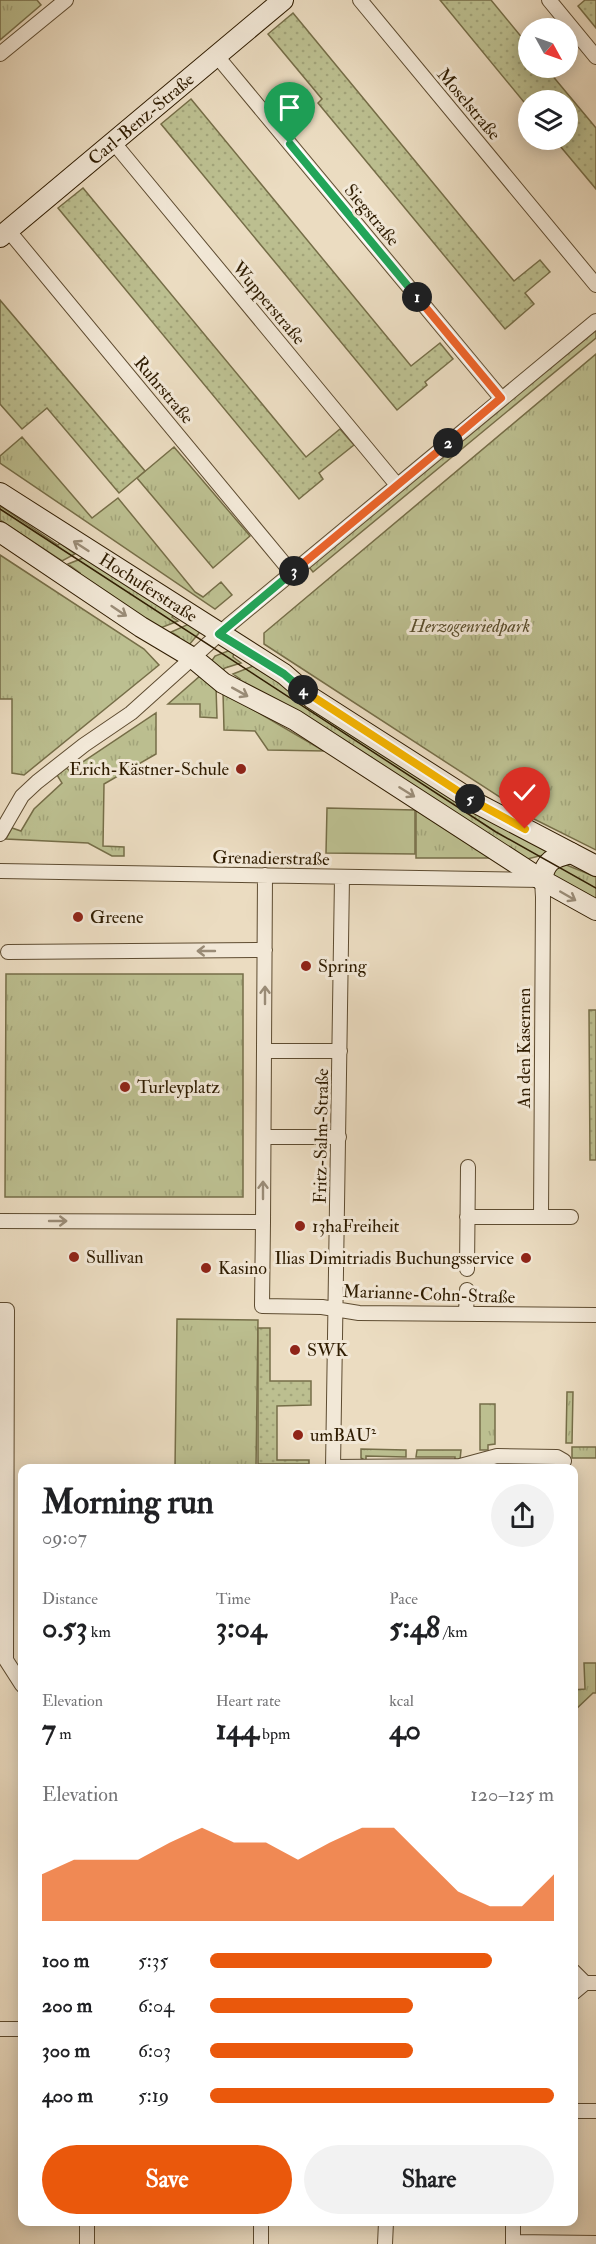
<!DOCTYPE html>
<html lang="en">
<head>
<meta charset="utf-8">
<style>
	:root { --surface:#fff; --page:#f2f2f2; --text:#202124; --muted:#757577; --accent:#ea580c }
	body { margin:0; font-family:"IM FELL Double Pica",serif; background:var(--page); color:var(--text); height:100vh; display:flex; flex-direction:column; font-size:22px; white-space:nowrap }
	* { box-sizing:border-box; margin:0 }
	p { font-size:20px; color:var(--muted) }
	.icon { flex:none; width:33px; height:33px; fill:none; stroke:currentColor; stroke-width:2; stroke-linecap:round; stroke-linejoin:round }
	.map { position:relative; flex:1; overflow:hidden }
	.details { position:absolute; left:18px; top:1464px; width:560px; height:762px; display:flex; flex-direction:column; background:var(--surface); border-radius:12px; box-shadow:0 3px 15px #0003 }
	.details>* { flex:none }
	.needle { width:39px; rotate:130deg }
	.controls { position:absolute; left:518px; top:18px; display:grid; gap:12px }
	.controls a { display:grid; place-items:center; width:60px; height:60px; border-radius:50%; background:var(--surface); box-shadow:0 3px 15px #0003; font-size:30px }
	.pin { position:absolute; display:grid; place-items:center; width:51px; height:51px; color:#fff; margin:-62px -26px; border-radius:50% 50% 50% 0; rotate:-45deg; box-shadow:0 0 6px #0007 }
	.pin .icon { rotate:45deg }
	.km { position:absolute; width:30px; height:30px; margin:-15px; border-radius:50%; background:#222; color:#fff; font-size:16px; line-height:30px; text-align:center }
	.round { display:grid; place-items:center; flex:none; width:63px; height:63px; border-radius:32px; background:var(--page) }
	.headline { display:flex; align-items:center; justify-content:space-between; height:102px; padding:0 24px }
	h1 { font-size:33px; font-weight:700; line-height:45px }
	.metrics { display:grid; grid-template-columns:repeat(3,1fr); gap:9px; height:102px; padding:6px 24px }
	.metrics div { display:grid; align-content:center }
	.metrics b { font-size:30px; font-weight:700 }
	.metrics small { font-size:16px; font-weight:400 }
	.metrics p { font-size:16px }
	.chart { height:168px; padding:12px 24px }
	.chart p { display:flex; justify-content:space-between }
	.chart svg { width:100%; height:108px; margin-top:6px; fill:var(--accent); opacity:.7 }
	.cta { display:flex; gap:12px; margin-top:auto; padding:12px 24px }
	.cta a { flex:1; height:69px; border-radius:36px; background:var(--accent); color:#fff; font-size:24px; font-weight:700; line-height:69px; text-align:center }
	.cta a+a { background:var(--page); color:var(--text) }
	ul { padding:0 24px; list-style:none; font-size:20px }
	li { display:grid; grid-template-columns:96px 72px 1fr; align-items:center; height:45px }
	li i { height:15px; border-radius:8px; background:var(--accent) }
	.map>svg:first-child { display:block }
	.grass { fill:url(#grass-tufts); stroke:#766e48; stroke-width:1.5 }
	.garden { fill:url(#garden-dots); stroke:#766e48; stroke-width:1.5 }
	.pitch { fill:#bcbf90; stroke:#766e48; stroke-width:1.5 }
	.lines { fill:none; stroke-linecap:round; stroke-linejoin:round }
	.street-casing { stroke:#5e4c31; stroke-width:16 }
	.secondary-casing { stroke:#2f1c01; stroke-width:22 }
	.street { stroke:#f2e8d7; stroke-width:14 }
	.secondary { stroke:#f2e8d7; stroke-width:20 }
	.tram { stroke:#2f1c01; stroke-width:1.5 }
	.oneway { stroke:#9a8c77 }
	.split-1-casing { stroke:#fff; stroke-width:12 }
	.split-2-casing { stroke:#fff; stroke-width:12 }
	.split-3-casing { stroke:#fff; stroke-width:12 }
	.split-4-casing { stroke:#fff; stroke-width:12 }
	.split-5-casing { stroke:#fff; stroke-width:12 }
	.split-6-casing { stroke:#fff; stroke-width:12 }
	.split-1 { stroke:#22a559; stroke-width:8 }
	.split-2 { stroke:#f0652b; stroke-width:8 }
	.split-3 { stroke:#f0652b; stroke-width:8 }
	.split-4 { stroke:#22a559; stroke-width:8 }
	.split-5 { stroke:#f5b400; stroke-width:8 }
	.split-6 { stroke:#f5b400; stroke-width:8 }
	.poi-dot { fill:#8f2418; stroke:#f2e8d7; stroke-width:2 }
	.labels { text-anchor:middle; stroke-width:6; stroke-linejoin:round; paint-order:stroke }
	.street-label { font-size:18px; fill:#2f1c01; stroke:#f2e8d7 }
	.park-label { font-size:18px; font-style:italic; fill:#594d2c; stroke:#f2e8d7 }
	.poi-label { font-size:18px; fill:#2f1c01; stroke:#f2e8d7; text-anchor:start }
</style>
</head>
<body>
<div class="map">
<svg width="596" height="2244" viewBox="0 0 596 2244">
	<defs>
		<pattern id="grass-tufts" width="24" height="20" patternUnits="userSpaceOnUse" patternTransform="scale(1.5)"><rect width="24" height="20" fill="#bcbf90"/><path d="M3 7l-1-3M5 7V3M7 7l1-3M15 17l-1-3M17 17v-4M19 17l1-3" fill="none" stroke="#a2a47a"/></pattern>
		<pattern id="garden-dots" width="8" height="8" patternUnits="userSpaceOnUse" patternTransform="scale(1.5)"><rect width="8" height="8" fill="#bcbf90"/><path d="M2 2h.1M6 6h.1" fill="none" stroke="#a2a47a" stroke-width="1.8" stroke-linecap="round"/></pattern>
	</defs>
	<rect width="100%" height="100%" fill="#ebdcc1"/>
	<filter id="stains"><feTurbulence type="fractalNoise" baseFrequency=".00333" numOctaves="4"/><feColorMatrix values="0 0 0 0 .2 0 0 0 0 .09 0 0 0 0 .02 0 0 0 .5 -.17"/></filter>
	<radialGradient id="worn" r=".72"><stop offset=".6" stop-color="#630" stop-opacity="0"/><stop offset="1" stop-color="#630" stop-opacity=".3"/></radialGradient>
	<path class="grass" d="M0,0h37l4,5 -41,35z
		M596,327v11l-283,234 -4,-5z
		M596,354v496l-64,-32 -268,-174v-11z
		M22,437l70,81 26,-20 77,94 8,5 18,-15 11,13 -17,14 -215,-146v-7z
		M174,447l76,89 -37,32 -76,-90z
		M0,506l58,39 2,-2 15,11 -13,7 -62,-41z
		M0,555l144,94 15,16 -135,110 -12,-2v-74h-12z
		M86,555l89,57 -3,5 6,4 -20,8 -80,-52 2,-4 -12,-9 15,-6z
		M191,623l5,3 3,7 -10,12 -13,-4 3,-4 -8,-5z
		M228,651l6,2 -1,4 8,6 -16,5 -5,5 -9,-11 4,-6z
		M253,666l28,18 271,169 -29,7 -286,-176 3,-5 -7,-5z
		M200,676l16,11 1,31 -17,-1v-13h-32z
		M223,692l101,59 -56,-1 -13,-19 -31,-1z
		M156,713v41l-52,30 -1,62 21,1v9h-12l-24,-13 -82,-4 6,-11 9,3 13,-22 28,-26 -5,-8 9,-7 3,2 12,-7z
		M416,809l76,49h-76z
		M564,864l32,13v26l-51,-29z
		M6,974h237v223h-238z
		M177,1319l81,1 -2,148h-81z
		M567,1392h6l-1,51h-6z
		M480,1404h15v40l-7,1v5h-8z
		M572,1447h24v11h-24z
		M361,1449l45,1v7l-40,-1v5l-5,-3z
		M417,1450h44l-1,10 -5,2v-5h-39z
		M584,1663h12v30h-3l-20,19v-22l12,-1z"/>
	<path class="garden" d="M440,0h51l37,45v23h18l50,60v61l-41,-49h12v-40h-39v7z
		M585,0h11v28l-18,-22z
		M293,13l221,268 26,-21 10,12 -25,21 9,11 -29,25 -187,-226 4,-4 -54,-65z
		M191,99l220,267 29,-23 13,16 -28,23 2,3 -30,25 -236,-286z
		M83,188l223,269 34,-28 14,16 -35,28 4,6 -24,20 -241,-291z
		M0,300l145,171 -26,22 -72,-85 -25,21 -22,-25z
		M589,1010h7v150h-6z
		M258,1328h12v53h41v24l-34,1v54h32v4h-51z"/>
	<path class="pitch" d="M327,808l88,2v44l-89,-1z"/>
	<g class="lines">
		<defs>
			<path id="street" d="M360,0l236,285
				M549,0l47,57
				M0,54l66,-54
				M216,55l285,343
				M114,143l283,342
				M8,230l284,343
				M0,834l22,-38 15,-14 47,-37 47,-32 98,-88 367,-304
				M0,871l542,9 1,17 -2,320
				M8,952l257,-2
				M264,1051h76
				M264,1137h75
				M467,1217h104
				M0,1221l263,1 2,-347
				M263,1222l-1,84 60,1 37,6 237,2
				M467,1269l1,-102
				M0,1310h7l-1,350 16,25
				M466,1314l1,-24
				M333,1467l127,-1 37,-10 60,1 7,4
				M333,1468l9,-591
				M573,1971l12,12
				M573,1993l12,-10h11
				M0,2029h22
				M573,2111h23
				M513,2242l83,1
				M87,2244v-22
				M261,2244v-22
				M385,2244l1,-22
				M513,2244v-22"/>
			<g id="secondary">
				<path id="s1" d="M0,237l283,-237"/>
				<path id="s2" d="M0,493l284,181 28,24 164,105 120,63"/>
				<path d="M0,532l141,95 52,31 30,25 72,37 247,160 54,30"/>
				<path d="M542,880c3,-20 11,-22 29,-27"/>
			</g>
		</defs>
		<use href="#street" class="street-casing"/>
		<use href="#secondary" class="secondary-casing"/>
		<use href="#street" class="street"/>
		<use href="#secondary" class="secondary"/>
		<path class="tram" d="M0,509l496,323 100,56"/>
	</g>
	<defs><path id="oneway-shaft" d="M-6 0H5M1.5-3L5.5 0L1.5 3" fill="none" stroke-width="1.6" stroke-linecap="round" stroke-linejoin="round" transform="scale(1.5)"/></defs>
	<g class="oneway">
		<use href="#oneway-shaft" transform="translate(81 546) rotate(-147)"/>
		<use href="#oneway-shaft" transform="translate(119 611) rotate(34)"/>
		<use href="#oneway-shaft" transform="translate(240 692) rotate(29)"/>
		<use href="#oneway-shaft" transform="translate(407 792) rotate(32)"/>
		<use href="#oneway-shaft" transform="translate(568 896) rotate(30)"/>
		<use href="#oneway-shaft" transform="translate(206 951) rotate(180)"/>
		<use href="#oneway-shaft" transform="translate(265 995) rotate(-90)"/>
		<use href="#oneway-shaft" transform="translate(263 1190) rotate(-90)"/>
		<use href="#oneway-shaft" transform="translate(58 1221)"/>
	</g>
	<g class="lines">
		<defs>
			<path id="split-1" d="M290,144l127,153"/>
			<path id="split-2" d="M417,297l84,101 -53,45"/>
			<path id="split-3" d="M294,571l154,-128"/>
			<path id="split-4" d="M294,571l-75,63 65,40 19,16"/>
			<path id="split-5" d="M303,690l167,109"/>
			<path id="split-6" d="M470,799l55,30"/>
		</defs>
		<use href="#split-1" class="split-1-casing"/>
		<use href="#split-2" class="split-2-casing"/>
		<use href="#split-3" class="split-3-casing"/>
		<use href="#split-4" class="split-4-casing"/>
		<use href="#split-5" class="split-5-casing"/>
		<use href="#split-6" class="split-6-casing"/>
		<use href="#split-1" class="split-1"/>
		<use href="#split-2" class="split-2"/>
		<use href="#split-3" class="split-3"/>
		<use href="#split-4" class="split-4"/>
		<use href="#split-5" class="split-5"/>
		<use href="#split-6" class="split-6"/>
	</g>
	<g class="poi-dot">
		<circle cx="241" cy="769" r="6"/>
		<circle cx="78" cy="917" r="6"/>
		<circle cx="306" cy="966" r="6"/>
		<circle cx="125" cy="1087" r="6"/>
		<circle cx="300" cy="1226" r="6"/>
		<circle cx="74" cy="1257" r="6"/>
		<circle cx="526" cy="1258" r="6"/>
		<circle cx="206" cy="1268" r="6"/>
		<circle cx="295" cy="1350" r="6"/>
		<circle cx="298" cy="1435" r="6"/>
	</g>
	<g class="labels">
		<g class="street-label">
			<text transform="translate(469 104) rotate(50)" y="6">Moselstraße</text>
			<text dy="6" stroke="none"><textPath href="#s1" startOffset="184">Carl-Benz-Straße</textPath></text>
			<text transform="translate(372 215) rotate(50)" y="6">Siegstraße</text>
			<text transform="translate(269 303) rotate(50)" y="6">Wupperstraße</text>
			<text transform="translate(164 390) rotate(50)" y="6">Ruhrstraße</text>
			<text dy="6" stroke="none"><textPath href="#s2" startOffset="176">Hochuferstraße</textPath></text>
			<text transform="translate(271 858) rotate(1)" y="6">Grenadierstraße</text>
			<text transform="translate(524 1048) rotate(-90)" y="6">An den Kasernen</text>
			<text transform="translate(321 1136) rotate(-89)" y="6">Fritz-Salm-Straße</text>
			<text transform="translate(429 1294) rotate(2)" y="6">Marianne-Cohn-Straße</text>
		</g>
		<g class="park-label">
			<text x="470" y="632">Herzogenriedpark</text>
		</g>
		<g class="poi-label">
			<text x="229" y="775" text-anchor="end">Erich-Kästner-Schule</text>
			<text x="90" y="923">Greene</text>
			<text x="318" y="972">Spring</text>
			<text x="137" y="1093">Turleyplatz</text>
			<text x="312" y="1232">13haFreiheit</text>
			<text x="86" y="1263">Sullivan</text>
			<text x="514" y="1264" text-anchor="end">Ilias Dimitriadis Buchungsservice</text>
			<text x="218" y="1274">Kasino</text>
			<text x="307" y="1356">SWK</text>
			<text x="310" y="1441">umBAU²</text>
		</g>
	</g>
	<rect width="100%" height="100%" filter="url(#stains)"/>
	<rect width="100%" height="100%" fill="url(#worn)"/>
</svg>
<div class="controls">
<a><svg class="needle" viewBox="-14 -14 28 28"><path d="M0-13l5 13h-10z" fill="#e53935"/><path d="M0 13l5-13h-10z" fill="#757577"/></svg></a>
<a><svg class="icon" aria-label="layers" viewBox="0 0 24 24"><path d="M12 4l9 5-9 5-9-5zM3 14l9 5 9-5"/></svg></a>
</div>
<div class="pin" style="left:290px;top:144px;background:#1e9e55"><svg class="icon" aria-label="arrive" viewBox="0 0 24 24"><path d="M6 21V4h12l-3 4 3 4H6"/></svg></div>
<div class="pin" style="left:525px;top:829px;background:#d93025"><svg class="icon" aria-label="check" viewBox="0 0 24 24"><path d="M5 12l5 5 9-10"/></svg></div>
<b class="km" style="left:417px;top:297px">1</b>
<b class="km" style="left:448px;top:443px">2</b>
<b class="km" style="left:294px;top:571px">3</b>
<b class="km" style="left:303px;top:690px">4</b>
<b class="km" style="left:470px;top:799px">5</b>
<section class="details">
<div class="headline"><div><h1>Morning run</h1><p>09:07</p></div><a class="round"><svg class="icon" aria-label="share" viewBox="0 0 24 24"><path d="M12 15V3M7 8l5-5 5 5M5 13v7h14v-7"/></svg></a></div>
<div class="metrics">
<div><p>Distance</p><b>0.53<small> km</small></b></div>
<div><p>Time</p><b>3:04</b></div>
<div><p>Pace</p><b>5:48<small> /km</small></b></div>
</div>
<div class="metrics">
<div><p>Elevation</p><b>7<small> m</small></b></div>
<div><p>Heart rate</p><b>144<small> bpm</small></b></div>
<div><p>kcal</p><b>40</b></div>
</div>
<div class="chart"><p><span>Elevation</span>120–125 m</p>
<svg viewBox="0 0 160 44" preserveAspectRatio="none"><path d="M0 44V25L10 19L20 19L30 19L40 12L50 6L60 12L70 12L80 19L90 12L100 6L110 6L120 19L130 32L140 38L150 38L160 25V44z"/></svg>
</div>
<ul>
<li><b>100 m</b>5:35<i style="width:82%"></i></li>
<li><b>200 m</b>6:04<i style="width:59%"></i></li>
<li><b>300 m</b>6:03<i style="width:59%"></i></li>
<li><b>400 m</b>5:19<i style="width:100%"></i></li>
</ul>
<div class="cta"><a>Save</a><a>Share</a></div>
</section>
</div>
</body>
</html>
